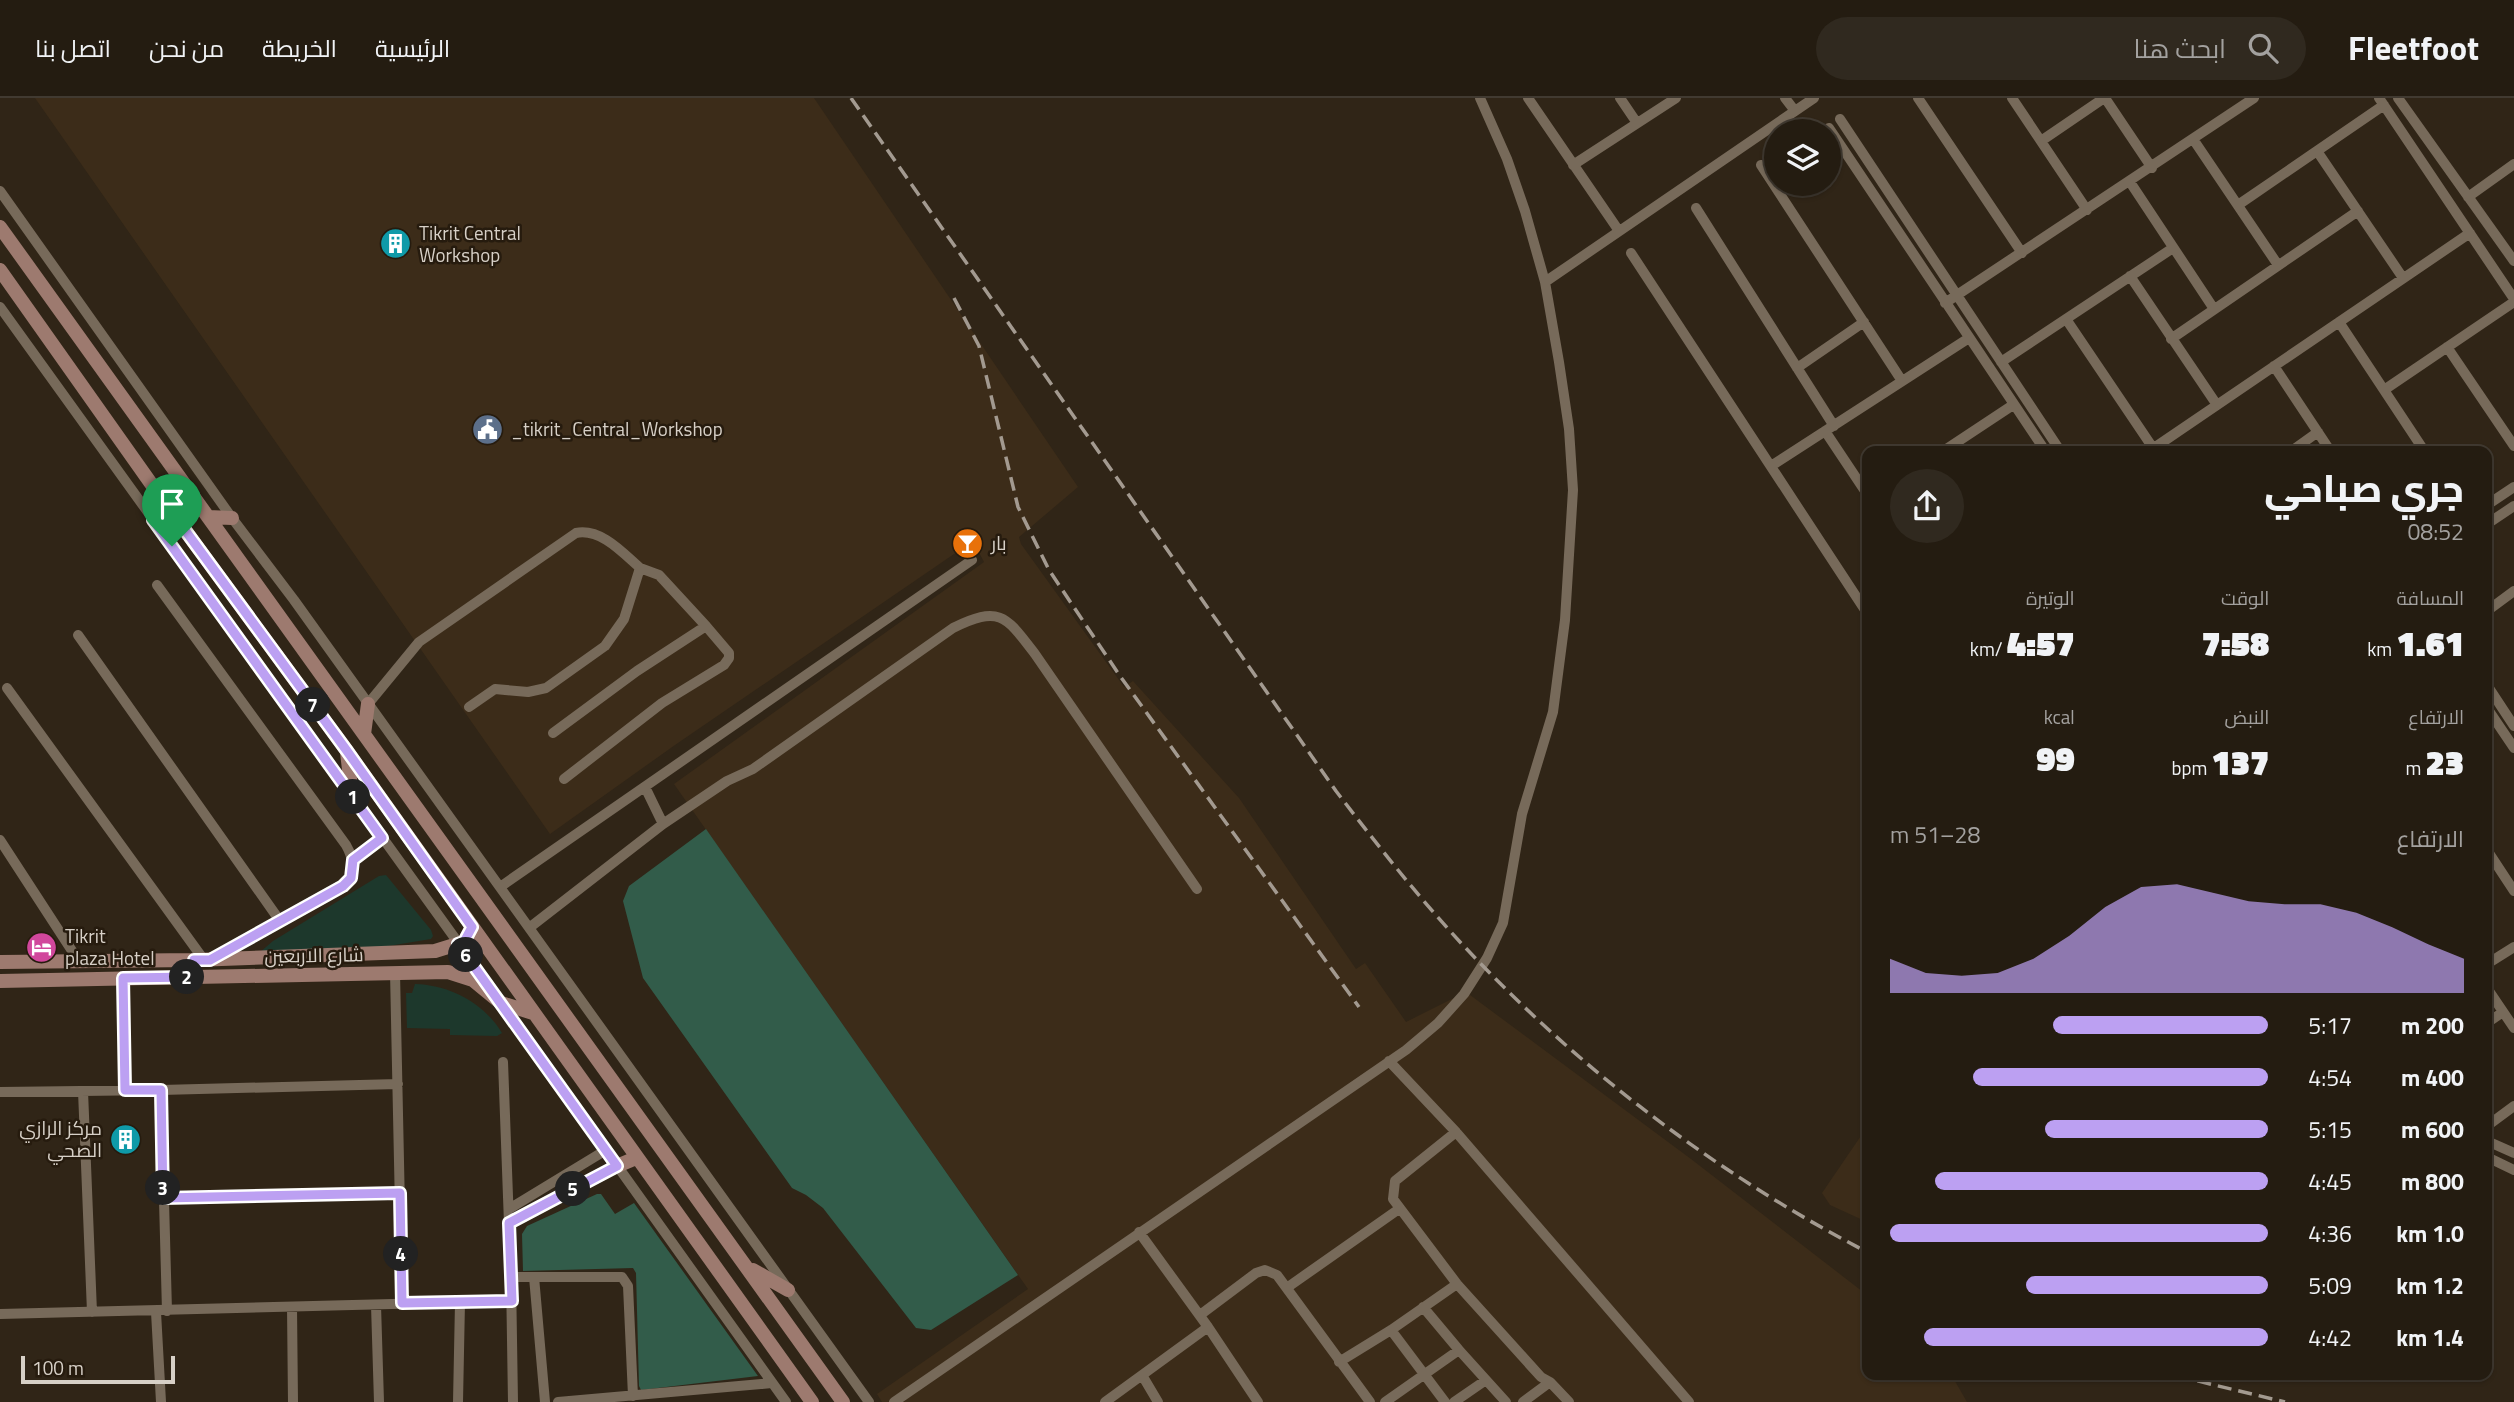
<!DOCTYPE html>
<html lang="ar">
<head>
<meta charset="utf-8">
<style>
	:root { --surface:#241c11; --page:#30291f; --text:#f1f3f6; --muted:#a3a19f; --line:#413a31; --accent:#bca0f2 }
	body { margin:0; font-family:"Titillium Web",Cairo,sans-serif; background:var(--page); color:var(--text); direction:rtl; height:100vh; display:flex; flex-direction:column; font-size:26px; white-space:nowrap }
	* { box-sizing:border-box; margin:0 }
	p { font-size:23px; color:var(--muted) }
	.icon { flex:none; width:38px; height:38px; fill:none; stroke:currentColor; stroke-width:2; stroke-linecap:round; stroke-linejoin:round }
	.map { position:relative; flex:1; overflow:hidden; direction:ltr }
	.side { position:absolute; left:1862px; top:348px; width:630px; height:934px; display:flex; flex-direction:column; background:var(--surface); border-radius:14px; box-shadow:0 2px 5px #0004,0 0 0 2px var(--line); direction:rtl }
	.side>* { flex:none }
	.tools { position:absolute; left:1764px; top:21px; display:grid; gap:14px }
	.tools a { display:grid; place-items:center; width:77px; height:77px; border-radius:50%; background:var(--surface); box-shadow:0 2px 5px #0004,0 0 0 2px var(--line); font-size:35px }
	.scale { position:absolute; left:21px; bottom:18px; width:154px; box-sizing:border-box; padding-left:7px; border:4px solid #d7d0c7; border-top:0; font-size:19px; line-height:24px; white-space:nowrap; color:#d7d0c7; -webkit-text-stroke:5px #261b0e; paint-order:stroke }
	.pin { position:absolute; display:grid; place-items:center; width:60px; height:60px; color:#fff; margin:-72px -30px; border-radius:50% 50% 50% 0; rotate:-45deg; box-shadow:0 0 7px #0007 }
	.pin .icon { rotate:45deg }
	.km { position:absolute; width:35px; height:35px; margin:-18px; border-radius:50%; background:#222; color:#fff; font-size:19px; line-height:35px; text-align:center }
	.round { display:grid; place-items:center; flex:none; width:74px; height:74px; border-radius:37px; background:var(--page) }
	.overview { display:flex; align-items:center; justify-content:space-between; height:119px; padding:0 28px }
	h1 { font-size:38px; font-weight:800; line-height:52px }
	.figures { display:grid; grid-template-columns:repeat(3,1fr); gap:10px; height:119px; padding:7px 28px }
	.figures div { display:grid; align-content:center }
	.figures b { font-size:35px; font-weight:800 }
	.figures small { font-size:19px; font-weight:400 }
	.figures p { font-size:19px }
	.chart { height:196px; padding:14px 28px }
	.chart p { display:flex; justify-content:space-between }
	.chart svg { width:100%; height:126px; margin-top:7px; fill:var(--accent); opacity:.7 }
	ul { padding:0 28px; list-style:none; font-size:23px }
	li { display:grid; grid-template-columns:112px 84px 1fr; align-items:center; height:52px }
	li i { height:18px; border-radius:9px; background:var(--accent) }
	header { display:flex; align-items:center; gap:42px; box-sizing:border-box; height:98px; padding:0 35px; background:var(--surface); border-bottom:2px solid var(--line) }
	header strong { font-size:33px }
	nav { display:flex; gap:38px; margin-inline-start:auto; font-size:24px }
	.search { width:490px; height:63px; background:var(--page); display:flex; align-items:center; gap:18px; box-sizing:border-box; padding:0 24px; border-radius:38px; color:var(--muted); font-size:26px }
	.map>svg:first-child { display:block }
	.built { fill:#3c2c19 }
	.green { fill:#1d382c }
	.forest { fill:#325c4a }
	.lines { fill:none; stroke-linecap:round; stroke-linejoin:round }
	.minor { stroke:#776a5a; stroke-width:10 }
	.secondary { stroke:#9d7a6f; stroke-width:14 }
	.rail { stroke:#a39a90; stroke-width:3.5; stroke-dasharray:14 7; stroke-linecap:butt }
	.route-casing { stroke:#fff; stroke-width:14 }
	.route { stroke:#bca0f2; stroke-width:9 }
	.labels { text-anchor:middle; stroke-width:5; stroke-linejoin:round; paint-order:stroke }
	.poi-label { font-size:19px; fill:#d7d0c7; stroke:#261b0e; text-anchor:start }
	.street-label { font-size:19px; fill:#d7d0c7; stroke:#261b0e }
</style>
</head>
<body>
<header>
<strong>Fleetfoot</strong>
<div class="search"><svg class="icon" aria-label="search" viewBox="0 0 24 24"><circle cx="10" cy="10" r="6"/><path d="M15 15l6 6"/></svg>ابحث هنا</div>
<nav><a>الرئيسية</a><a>الخريطة</a><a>من نحن</a><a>اتصل بنا</a></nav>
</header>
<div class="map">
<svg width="2514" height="1304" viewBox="0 0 2514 1304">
	<rect width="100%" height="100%" fill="#302517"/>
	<path class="built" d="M35,0h779l264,389 -59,50 2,7 103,143 9,-6 106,117 117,171 9,-6 41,59 60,-30 225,167 176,136v81h85l15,26h-1085l-5,-8 151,-105 -354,-505 310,-222 -11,-21 -298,204 -125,89z
		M1867,1029v95l-37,-17 -8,-12z"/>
	<path class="green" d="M386,777l45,55 2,6 -2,3 -49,8 -123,6 14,-12 106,-65z
		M415,886c35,1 69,19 87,49l-5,3 -47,-1v-6l-43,-1 -1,-35h6z"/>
	<path class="forest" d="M706,731l312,446 -87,55 -15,-2 -93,-120 -17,-13 -14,-7 -149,-210 -20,-77 6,-15z
		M597,1096h4l14,20 19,-11 124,173 -117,14 -2,-4 -3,-113 -3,-5 -110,3 -1,-37 5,-8z"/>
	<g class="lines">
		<path class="minor" d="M1528,0l91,133
			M1620,0l17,25
			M1785,0l10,13
			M1918,0l104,155
			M2012,0l75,112
			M2105,0l47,70
			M2379,0l135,201
			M2398,0l116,163
			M1840,21l221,333
			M1829,30l217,324
			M2193,41l85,126
			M2041,43l63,-43
			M2317,53l86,127
			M1573,67l103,-67
			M1761,67l141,216
			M2130,84l84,127
			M0,93l232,327 62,82 575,802
			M2468,99l46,-33
			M2238,107l146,-100
			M1696,110l138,218
			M1631,155l236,360
			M2130,178l87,129
			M1545,184l269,-184
			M1945,205l309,-205
			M0,209l493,684
			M2066,221l87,129
			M2339,224l86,130
			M2171,241l187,-128
			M2447,249l67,99
			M2001,264l172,-114
			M2274,268l57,86
			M1797,270l67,-46
			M2384,292l130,-88
			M1825,333l42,63
			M1942,354l71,-47
			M2148,354l322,-219
			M2290,354l28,-20
			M1771,368l198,-128
			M2487,407l27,-18
			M2487,426l27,-18
			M157,487l189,260c8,14 10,29 -3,41l-129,71
			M2487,513l27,-20
			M78,537l202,286
			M2487,587l27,41
			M7,590l197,272
			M368,606l51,-62 157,-109c25,-5 47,20 64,35l-16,51 -19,27 -59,42 -18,4 -33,-3 -26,18
			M2487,610l27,40
			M553,635l84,-62 69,-45 -47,-51 -19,-7
			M564,681l98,-76 62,-38 5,-7v-5l-23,-27
			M645,689l18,37 64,-43 26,-12 200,-141c47,-23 53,-12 82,26l162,235
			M0,742l78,120
			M2487,752l27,41
			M353,762l29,-22
			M500,789l472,-327
			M529,830l134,-104
			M2487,866l27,-17
			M395,874l7,331
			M123,880l2,112
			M2487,890l27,40
			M501,905l285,399
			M2487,925l16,-11
			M1389,963l67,71 233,270
			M503,964l8,215 2,125
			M83,993l9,221
			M0,994l161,-2
			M2487,1028l27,-20
			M1456,1034l-61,49 -2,18 64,85 84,93 9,5 19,20
			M2487,1043l27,12
			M2487,1059l27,13
			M163,1100l237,-5
			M509,1111l97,-59
			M509,1126l108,-58
			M1139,1134l69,95 50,75
			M511,1179h111l6,9 5,110
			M534,1179l11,125
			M1288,1189l111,-78
			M376,1207l3,97
			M292,1209l1,95
			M1423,1209l36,43 47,52
			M167,1213l-6,-221 237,-6
			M156,1214l5,90
			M0,1216l512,-13
			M1200,1217l56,-42 9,-3 12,5 93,127
			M1391,1232l54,72
			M1339,1264l52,-32 66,-46
			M1142,1277l16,27
			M458,1304l2,-100
			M558,1304l214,-19
			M894,1304l512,-352 32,-27 26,-29 23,-36 16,-35 19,-109 31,-102 12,-92 8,-130 -4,-61 -10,-67 -14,-80 -20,-71 -18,-52 -27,-61
			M1105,1304l103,-75
			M1385,1304l74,-52
			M1454,1304l32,-22
			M1523,1304l27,-20"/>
		<path class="secondary" d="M0,129l843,1175
			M0,172l157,222 190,259 465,651
			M208,419l24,1
			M153,422l4,-28
			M364,636l4,-30
			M347,654l5,44
			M0,864l194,-2 241,-9 29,-9 8,-15
			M0,883l448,-9 25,8 28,23 32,10
			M617,1068l19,-8
			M753,1172l35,20"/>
		<path class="rail" d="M851,0l485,693c46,60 93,120 146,174 111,115 244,214 385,287
			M954,200l25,48 39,161 31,63 71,106 239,331
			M2177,1278l108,26"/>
	</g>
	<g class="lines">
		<defs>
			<path id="route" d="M157,394l190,259 125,176 -8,15 -6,2 159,222 -108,57 3,78 -110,2 -2,-110 -237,5 -2,-108h-36l-2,-112 70,-1 1,-17h16l133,-74 8,-8 2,-18 29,-22 -229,-318z"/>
		</defs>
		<use href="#route" class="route-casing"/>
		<use href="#route" class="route"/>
	</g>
	<defs>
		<symbol id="building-disc" viewBox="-11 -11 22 22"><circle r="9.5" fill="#0f9aa8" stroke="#261b0e"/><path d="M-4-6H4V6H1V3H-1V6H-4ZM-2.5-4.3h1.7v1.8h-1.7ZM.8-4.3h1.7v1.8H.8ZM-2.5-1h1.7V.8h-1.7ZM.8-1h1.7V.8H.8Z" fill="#fff"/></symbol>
		<symbol id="civic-disc" viewBox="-11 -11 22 22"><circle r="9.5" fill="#5c6f8a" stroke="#261b0e"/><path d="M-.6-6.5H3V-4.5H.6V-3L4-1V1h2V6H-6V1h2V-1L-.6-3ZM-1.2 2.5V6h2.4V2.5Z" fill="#fff"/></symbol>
		<symbol id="bar-disc" viewBox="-11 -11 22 22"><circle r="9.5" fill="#e8710a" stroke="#261b0e"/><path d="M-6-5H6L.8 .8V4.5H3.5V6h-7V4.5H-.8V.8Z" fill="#fff"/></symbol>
		<symbol id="hotel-disc" viewBox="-11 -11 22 22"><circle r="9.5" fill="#d1479c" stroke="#261b0e"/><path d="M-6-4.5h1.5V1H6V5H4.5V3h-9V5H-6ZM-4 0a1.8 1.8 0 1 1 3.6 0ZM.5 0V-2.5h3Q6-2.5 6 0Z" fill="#fff"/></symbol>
	</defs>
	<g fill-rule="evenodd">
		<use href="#building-disc" x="378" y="128" width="35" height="35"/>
		<use href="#civic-disc" x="470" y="314" width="35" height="35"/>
		<use href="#bar-disc" x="950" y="428" width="35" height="35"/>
		<use href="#hotel-disc" x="24" y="832" width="35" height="35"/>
		<use href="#building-disc" x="108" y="1024" width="35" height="35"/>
	</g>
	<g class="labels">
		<g class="poi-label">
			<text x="419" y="142">Tikrit Central<tspan x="419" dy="22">Workshop</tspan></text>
			<text x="511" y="338">_tikrit_Central_Workshop</text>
			<text x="991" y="452">بار</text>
			<text x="65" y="845">Tikrit<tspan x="65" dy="22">plaza Hotel</tspan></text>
			<text x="102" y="1037" text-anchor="end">مركز الرازي<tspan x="102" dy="22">الصحي</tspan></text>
		</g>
		<g class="street-label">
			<text transform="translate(314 857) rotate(-1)" y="7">شارع الاربعين</text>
		</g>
	</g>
</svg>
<div class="tools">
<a><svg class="icon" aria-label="layers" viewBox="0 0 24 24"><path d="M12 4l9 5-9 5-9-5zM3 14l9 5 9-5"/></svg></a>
</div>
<div class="scale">100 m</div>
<div class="pin" style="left:172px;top:448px;background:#1e9e55"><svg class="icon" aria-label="arrive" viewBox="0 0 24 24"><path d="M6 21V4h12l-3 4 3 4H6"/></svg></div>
<b class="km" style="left:353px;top:699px">1</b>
<b class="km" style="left:187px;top:879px">2</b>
<b class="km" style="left:163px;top:1090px">3</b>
<b class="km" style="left:401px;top:1156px">4</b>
<b class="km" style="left:573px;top:1091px">5</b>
<b class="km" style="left:466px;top:857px">6</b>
<b class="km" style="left:313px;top:607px">7</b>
<section class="side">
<div class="overview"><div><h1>جري صباحي</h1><p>08:52</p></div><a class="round"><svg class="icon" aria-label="share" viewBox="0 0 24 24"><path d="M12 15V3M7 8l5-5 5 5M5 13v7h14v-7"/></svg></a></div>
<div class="figures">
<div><p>المسافة</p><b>1.61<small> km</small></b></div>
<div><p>الوقت</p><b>7:58</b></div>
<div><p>الوتيرة</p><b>4:57<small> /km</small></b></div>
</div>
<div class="figures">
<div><p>الارتفاع</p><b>23<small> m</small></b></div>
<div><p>النبض</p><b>137<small> bpm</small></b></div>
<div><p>kcal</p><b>99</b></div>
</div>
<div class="chart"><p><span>الارتفاع</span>28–51 m</p>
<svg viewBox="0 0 160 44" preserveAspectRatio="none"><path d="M0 44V32L10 37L20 38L30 37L40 32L50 24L60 14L70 7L80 6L90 9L100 12L110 13L120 13L130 16L140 21L150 27L160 32V44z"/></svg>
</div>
<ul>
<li><b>200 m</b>5:17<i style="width:57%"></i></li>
<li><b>400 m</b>4:54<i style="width:78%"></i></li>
<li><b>600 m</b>5:15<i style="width:59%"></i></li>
<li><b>800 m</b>4:45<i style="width:88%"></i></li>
<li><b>1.0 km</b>4:36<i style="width:100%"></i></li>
<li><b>1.2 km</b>5:09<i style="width:64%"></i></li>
<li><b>1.4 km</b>4:42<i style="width:91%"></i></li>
</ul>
</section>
</div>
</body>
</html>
